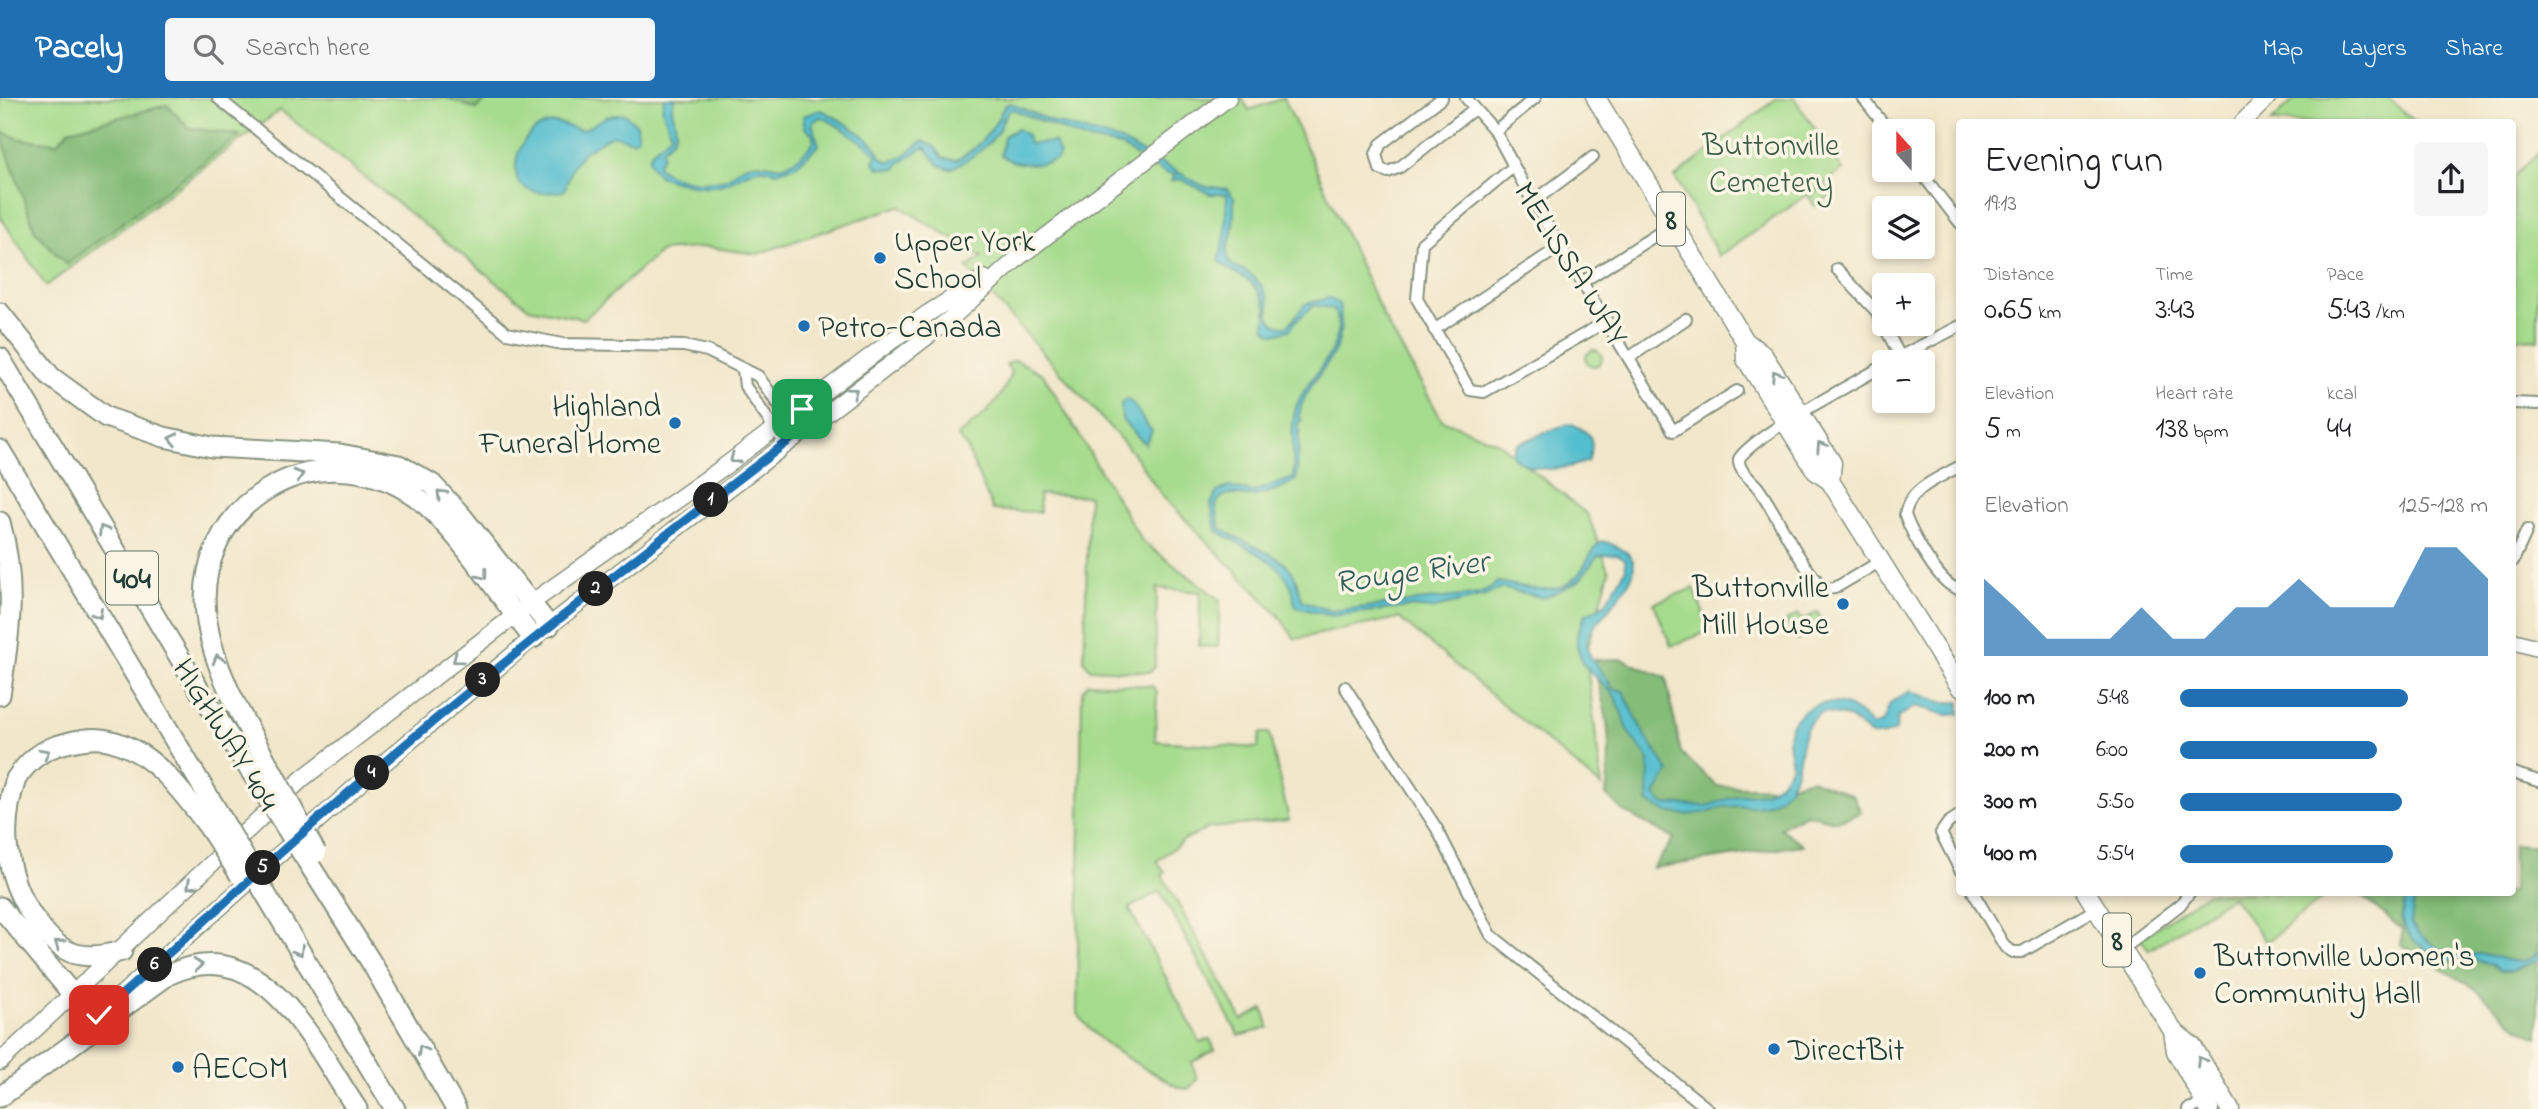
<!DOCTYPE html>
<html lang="en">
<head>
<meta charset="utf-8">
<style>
	:root { --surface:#fff; --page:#f6f6f6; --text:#202124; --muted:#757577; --accent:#1f6fb2 }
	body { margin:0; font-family:"Indie Flower",sans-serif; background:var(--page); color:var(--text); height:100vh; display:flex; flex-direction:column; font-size:26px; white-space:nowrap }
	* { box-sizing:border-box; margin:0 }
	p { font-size:23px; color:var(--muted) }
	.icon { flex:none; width:38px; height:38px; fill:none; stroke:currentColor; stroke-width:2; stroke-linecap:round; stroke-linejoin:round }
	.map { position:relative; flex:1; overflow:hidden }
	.sheet { position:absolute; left:1956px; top:21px; width:560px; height:777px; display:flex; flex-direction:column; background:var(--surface); border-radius:7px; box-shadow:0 4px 10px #0003 }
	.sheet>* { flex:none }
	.needle { width:46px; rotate:339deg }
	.fabs { position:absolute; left:1872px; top:21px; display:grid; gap:14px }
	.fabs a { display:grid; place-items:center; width:63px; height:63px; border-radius:7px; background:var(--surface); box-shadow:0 4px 10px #0003; font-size:35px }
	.pin { position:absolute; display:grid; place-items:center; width:60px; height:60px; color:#fff; margin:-30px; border-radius:14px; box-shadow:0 4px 10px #0006 }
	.km { position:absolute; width:35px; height:35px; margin:-18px; border-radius:50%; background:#222; color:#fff; font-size:19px; line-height:35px; text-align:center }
	.round { display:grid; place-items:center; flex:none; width:74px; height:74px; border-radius:7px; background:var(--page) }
	.headline { display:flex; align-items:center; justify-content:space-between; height:119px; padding:0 28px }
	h1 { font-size:38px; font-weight:600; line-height:52px }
	.figures { display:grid; grid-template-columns:repeat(3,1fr); gap:10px; height:119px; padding:7px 28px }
	.figures div { display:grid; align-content:center }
	.figures b { font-size:30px; font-weight:600 }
	.figures small { font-size:19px; font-weight:400 }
	.figures p { font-size:19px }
	.chart { height:196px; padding:14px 28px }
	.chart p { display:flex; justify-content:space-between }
	.chart svg { width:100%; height:126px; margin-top:7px; fill:var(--accent); opacity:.7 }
	ul { padding:0 28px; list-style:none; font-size:23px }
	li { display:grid; grid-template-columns:112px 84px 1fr; align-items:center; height:52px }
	li i { height:18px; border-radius:9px; background:var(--accent) }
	header { display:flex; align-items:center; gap:42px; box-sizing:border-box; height:98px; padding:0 35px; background:var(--accent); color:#fff }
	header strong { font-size:33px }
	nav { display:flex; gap:38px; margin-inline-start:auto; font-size:24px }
	.search { width:490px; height:63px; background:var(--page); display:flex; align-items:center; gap:18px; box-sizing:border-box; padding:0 24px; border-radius:7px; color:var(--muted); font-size:26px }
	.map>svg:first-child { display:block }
	.green { fill:#a6dc8d; stroke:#628c60; stroke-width:2 }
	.forest { fill:#84bc78; stroke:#527c56; stroke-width:2 }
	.water { fill:#53becf; stroke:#397e82; stroke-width:2 }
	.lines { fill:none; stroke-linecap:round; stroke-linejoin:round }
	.street-casing { stroke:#889280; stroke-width:14 }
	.secondary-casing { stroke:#889280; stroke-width:19 }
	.primary-casing { stroke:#889280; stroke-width:21 }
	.highway-casing { stroke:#889280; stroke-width:23 }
	.street { stroke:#fff; stroke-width:10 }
	.secondary { stroke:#fff; stroke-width:16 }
	.primary { stroke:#fff; stroke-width:18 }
	.highway { stroke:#fff; stroke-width:19 }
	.highway-bridge-casing { stroke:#889280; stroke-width:23; stroke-linecap:butt }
	.highway-bridge { stroke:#fff; stroke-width:19 }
	.oneway { stroke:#8f9e9a }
	.route-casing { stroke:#fff; stroke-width:14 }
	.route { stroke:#1f6fb2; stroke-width:9 }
	.poi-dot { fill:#1f6fb2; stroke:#fcf5e5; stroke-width:2.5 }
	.labels { text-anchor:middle; stroke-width:7; stroke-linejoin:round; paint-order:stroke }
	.shield { fill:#fcf5e5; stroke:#617469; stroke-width:2 }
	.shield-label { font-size:30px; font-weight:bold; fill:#1f3d34 }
	.park-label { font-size:32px; fill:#3a5d46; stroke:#fcf5e5 }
	.poi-label { font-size:32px; fill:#1f3d34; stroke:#fcf5e5; text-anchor:start }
	.street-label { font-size:32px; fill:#1f3d34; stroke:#fcf5e5 }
	.water-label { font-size:33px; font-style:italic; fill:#2c5d5b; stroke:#fcf5e5 }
</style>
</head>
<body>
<header>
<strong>Pacely</strong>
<div class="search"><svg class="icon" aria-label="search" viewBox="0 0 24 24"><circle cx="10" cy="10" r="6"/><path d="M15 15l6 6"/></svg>Search here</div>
<nav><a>Map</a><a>Layers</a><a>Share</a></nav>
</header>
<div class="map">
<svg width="2538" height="1011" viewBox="0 0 2538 1011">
	<rect width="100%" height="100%" fill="#fcf5e5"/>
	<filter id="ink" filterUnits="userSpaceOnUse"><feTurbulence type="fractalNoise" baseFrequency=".0143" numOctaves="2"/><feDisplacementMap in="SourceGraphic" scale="14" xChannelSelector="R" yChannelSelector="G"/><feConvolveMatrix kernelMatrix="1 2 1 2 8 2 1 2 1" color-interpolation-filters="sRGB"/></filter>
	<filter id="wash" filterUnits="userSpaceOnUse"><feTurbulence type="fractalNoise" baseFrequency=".00686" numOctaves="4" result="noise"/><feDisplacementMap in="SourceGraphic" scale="28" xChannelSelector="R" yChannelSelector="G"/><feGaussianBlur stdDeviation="1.57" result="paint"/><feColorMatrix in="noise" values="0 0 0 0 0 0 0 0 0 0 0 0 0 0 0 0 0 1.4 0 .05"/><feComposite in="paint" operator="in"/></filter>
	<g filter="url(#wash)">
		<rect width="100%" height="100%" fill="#f1e7cb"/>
		<path class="green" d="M0,0h1242l7,12 35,-12 100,220 58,102 57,23 89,72 21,57 -23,84 16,131 -203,-169 -104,21 -16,-23 -118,-122 -29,-42 -165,-184 15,-11 -83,-51 -142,48 -51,-7 -45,4 -77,68 -55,-11 -249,-198 -234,176 -46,-70z
			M1777,0h17l49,72 -124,86 -44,-79z
			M2296,0h92l27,24h-144z
			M2538,55v187l-25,-3v-160z
			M1825,87l7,9 -17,12 -6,-9z
			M1586 260a8 8 0 1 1 16 0a8 8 0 1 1-16 0Z
			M1016,262l27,14 99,167 78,59 -2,47 -19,-1 1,-54 -43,-4 -2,79 -6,5 -59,-3 -6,-9 5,-164 -50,-2 1,18 -47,-2 -27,-64 -9,-10c24,-18 46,-34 54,-64l-5,-8z
			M1694,490l16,43 -39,15 -17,-43z
			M1817,514l8,13 -28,16 -11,-20 12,-7 4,7z
			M1088,585l64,3 5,6 -2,49 103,7 2,-15h9l20,87 -80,8 -25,12 -27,21 8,12 -3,2 80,145 21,-11 6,19 -30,8 -79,-145 -31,17 71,134 10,-3 5,11 -23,12 5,18 -9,9 -8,-1c-35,-21 -82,-40 -103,-76l5,-321z
			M2207,795h123l-64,49 -34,-46 -83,54 -8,-12z"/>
		<path class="forest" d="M447,0h42l-13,11z
			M167,7l22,23 51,7 -174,130 -31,-34 -35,-100 20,8 37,4 12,-13z
			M1621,561l45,19 15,75 36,33 62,2 32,-9 43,17 7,17 -25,8 -30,-7 -26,14 23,17 -150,23 21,-30 -50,-26 -18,-17c7,-57 2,-80 -14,-135z
			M2513,747l25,2v190l-20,-9 -44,-40 -74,-44 3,-14 -45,-37 155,-1z"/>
		<path class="water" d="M664,0h11c-11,19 16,30 -13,51l1,6 -6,11c15,15 48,19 68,13 9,-3 14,-12 23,-14 11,-3 17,-1 27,1 13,4 32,-15 39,-25l-2,-8 -7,-5 -2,-12 18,-6c15,7 57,31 60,47l8,5 16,-7 18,-14 12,6 8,11 13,2c22,-10 39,-32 48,-54l6,-3 43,19 68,19 82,45 24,3 7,9c0,11 0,24 -2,35 -2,12 -9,17 -1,32 18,6 34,18 38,40 0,3 -1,7 0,11 3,8 12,11 19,10l17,-22 24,-6 10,6c10,54 -21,59 -38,102l-2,11 3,3 -4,3c2,10 0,45 -2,57 -11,7 -29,14 -42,16 -15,2 -31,-10 -38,10l4,22c19,13 60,27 71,42 7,9 6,21 12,31l28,10 148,-17 11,-5 7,-7c24,3 59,17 79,-5 11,-11 13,-26 26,-36 7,1 13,5 19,8 42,22 -32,69 -34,93 -1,18 20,31 25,47l11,2 19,39 27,42 -14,23 8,9 43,2 31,-10 27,-3 16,-10 12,-18c-1,-8 -4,-18 -4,-27 2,-30 40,-43 64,-30 7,4 14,12 21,18l10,-4 7,-19 20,-12 31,11h19v12l-13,1 -31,-9 -18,11 -2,13c-24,14 -31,1 -47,-13l-27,-5c-34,18 -9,68 -50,90 -15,8 -37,1 -53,6 -24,9 -52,10 -71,-7l1,-42 -18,-22 -16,-41 -33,-33 -5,-18v-11l8,-19 20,-11 21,-35 -1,-10 -8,-5 -20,2 -18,25 -35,17 -42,-10 -17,8 -54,13 -21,-2 -79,9 -35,-9c-3,-7 -2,-15 -5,-21 -12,-29 -51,-39 -75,-56l-5,-26 6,-12 11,-5 24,5 41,-14c2,-25 -4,-47 3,-71 10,-31 57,-62 37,-98l-19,-4 -18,16 -6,9 -15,4c-17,-5 -6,-16 -9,-28 -2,-5 -5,-11 -8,-16 -9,-14 -31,-17 -39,-30l6,-25 2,-41h-17l-30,-15 -9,2 4,-6 -10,-2 -45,-27 -36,-7 -72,-30c-10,6 -10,18 -17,27 -12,15 -28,25 -45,33l-11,-4 -14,-18 -27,17 -1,5 -18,-1 -5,-6 3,-7c-6,-8 -47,-36 -57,-38l-8,6 7,22 -22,20 -20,7c-28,-11 -38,12 -63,14 -17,2 -38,-4 -55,-10 -24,-23 1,-28 12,-42l-9,-25z
			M625,16l12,11 1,12 -5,4 -21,-6 -28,17 -10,12 -10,27c-18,2 -33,5 -46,-9 -9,-25 10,-60 39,-59 9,1 17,7 26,7l25,-14z
			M1017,31l10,6 2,9 25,-2 6,12 -3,5c-12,7 -45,7 -56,-4l3,-19z
			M1127,301c13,9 13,21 25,32l-7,13 -23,-24 -1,-16z
			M1572,326c20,9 24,16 16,37 -23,9 -53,13 -74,-3l-2,-5 5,-9c19,-6 35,-17 55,-20z
			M2407,795h8l-4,31c9,13 28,27 44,30 11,2 23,-2 33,1 18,4 35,14 50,-3v8l-25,11h-13l-9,-7 -21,-5 -24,2 -32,-20 -10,-14 -3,-9z"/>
	</g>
	<g filter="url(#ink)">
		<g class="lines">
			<defs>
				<path id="street" d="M218,0l289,235 55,11 122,2 23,5 51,25 41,57
					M1442,0l-61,46 -5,10 4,15 8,3 12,-5 74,-58
					M1466,0l29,33 38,71 140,229 64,-40
					M1863,0l26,33
					M1495,33l40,-33
					M1513,69l-91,76 -5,56 53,91 14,2 123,-71
					M1919,72l41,53
					M1533,104l60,-45
					M1837,171l39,42 24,45
					M1584,183l89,-57
					M1434,232l127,-84
					M1630,259l56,-38
					M1889,264l71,-36
					M743,272l2,16 40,58
					M2513,305l25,1
					M1960,368c-22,13 -51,22 -55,49 6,17 36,74 55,74
					M1881,463l-46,27 -10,1c-29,-28 -43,-67 -66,-100 -7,-10 -21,-17 -20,-30 14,-24 116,-76 146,-94
					M2513,463l14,-31
					M1345,589l92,142 54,106 217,174
					M2513,675l25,8
					M1960,717l-12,8 -7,10 19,37
					M1973,794l32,55 8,5h9l74,-43
					M2123,851l57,-44 10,-13
					M2188,1011l35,-11"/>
				<path id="secondary" d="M2243,24l24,-24
					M2513,543l25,7
					M94,921l266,-236 173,-145 417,-319 69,-62 209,-159
					M0,964l303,-284 228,-175 194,-137 202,-152 57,-36"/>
				<path id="primary" d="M1596,0l149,243 18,14 69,108 -2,18
					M1745,243l1,18 70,112 14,10 130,206
					M2086,794l87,139 20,16 37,62
					M2173,933l3,20 33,58"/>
				<path id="highway" d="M0,215l51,64 55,40 58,20 48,10 128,7 59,11 33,19 28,30 89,112
					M0,260l195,325 72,114
					M0,352l222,369
					M0,424c17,62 10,111 0,173
					M280,688c-27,-51 -64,-106 -73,-164 -19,-118 111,-194 208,-126 39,28 86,103 118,142
					M307,763l64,101 85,147
					M265,795l130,216
					M0,809l73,88 26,20
					M122,853c-43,12 -63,3 -89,-34 -29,-41 -33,-92 -17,-138 9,-14 23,-27 40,-33 16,-5 35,-10 52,-6 45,10 76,54 102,89
					M0,999l168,-122c95,-46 146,70 189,134"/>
			</defs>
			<use href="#street" class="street-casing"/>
			<use href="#secondary" class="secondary-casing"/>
			<use href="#primary" class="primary-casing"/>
			<use href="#highway" class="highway-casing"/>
			<use href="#street" class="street"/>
			<use href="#secondary" class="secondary"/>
			<use href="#primary" class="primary"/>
			<use href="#highway" class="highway"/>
			<defs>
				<path id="highway-bridge" d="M280,688l36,67
					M267,699l38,61
					M222,721l43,74
					M210,731l30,46"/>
			</defs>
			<use href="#highway-bridge" class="highway-bridge-casing"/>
			<use href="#highway-bridge" class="highway-bridge"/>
		</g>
		<defs><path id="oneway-chevron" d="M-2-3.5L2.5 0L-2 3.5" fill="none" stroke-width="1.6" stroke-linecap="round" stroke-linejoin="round" transform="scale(1.75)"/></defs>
		<g class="oneway">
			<use href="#oneway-chevron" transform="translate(1776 277) rotate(-122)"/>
			<use href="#oneway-chevron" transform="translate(853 294) rotate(-37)"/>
			<use href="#oneway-chevron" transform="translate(173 341) rotate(-168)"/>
			<use href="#oneway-chevron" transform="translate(1821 348) rotate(-123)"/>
			<use href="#oneway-chevron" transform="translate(734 361) rotate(143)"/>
			<use href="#oneway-chevron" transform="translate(299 377) rotate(-18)"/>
			<use href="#oneway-chevron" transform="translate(441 396) rotate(-134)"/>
			<use href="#oneway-chevron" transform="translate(103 432) rotate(-121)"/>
			<use href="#oneway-chevron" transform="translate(483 477) rotate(53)"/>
			<use href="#oneway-chevron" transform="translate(98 516) rotate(59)"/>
			<use href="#oneway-chevron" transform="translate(218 561) rotate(-106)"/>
			<use href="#oneway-chevron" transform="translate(457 561) rotate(143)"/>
			<use href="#oneway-chevron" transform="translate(45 655) rotate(-30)"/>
			<use href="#oneway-chevron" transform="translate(191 787) rotate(136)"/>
			<use href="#oneway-chevron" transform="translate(59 846) rotate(-145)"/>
			<use href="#oneway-chevron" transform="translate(299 853) rotate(59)"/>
			<use href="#oneway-chevron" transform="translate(198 867) rotate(-6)"/>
			<use href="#oneway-chevron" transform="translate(422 952) rotate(-120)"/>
			<use href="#oneway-chevron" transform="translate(2201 963) rotate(-121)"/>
		</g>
	</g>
	<g class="lines" filter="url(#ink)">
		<defs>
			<path id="route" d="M99,917c88,-77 173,-157 261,-232 142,-122 290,-236 439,-350l-10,-14 13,-10"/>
		</defs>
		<use href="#route" class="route-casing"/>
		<use href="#route" class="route"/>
	</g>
	<g class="poi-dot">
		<circle cx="880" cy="160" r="7"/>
		<circle cx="804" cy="228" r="7"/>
		<circle cx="675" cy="325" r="7"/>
		<circle cx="1843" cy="506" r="7"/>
		<circle cx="2200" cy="875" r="7"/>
		<circle cx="1774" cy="951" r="7"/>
		<circle cx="178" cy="969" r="7"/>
	</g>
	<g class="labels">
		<g class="shield">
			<rect x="1657" y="94.5" width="28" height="53" rx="5"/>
			<rect x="106" y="453.5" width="52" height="53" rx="5"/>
			<rect x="2103" y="815.5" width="28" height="53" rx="5"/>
		</g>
		<g class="shield-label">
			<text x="1671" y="131">8</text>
			<text x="132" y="490">404</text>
			<text x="2117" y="852">8</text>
		</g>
		<g class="park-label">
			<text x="1771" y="57">Buttonville<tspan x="1771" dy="37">Cemetery</tspan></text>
		</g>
		<g class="poi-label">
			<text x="894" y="153">Upper York<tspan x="894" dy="37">School</tspan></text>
			<text x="818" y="239">Petro-Canada</text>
			<text x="661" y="318" text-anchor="end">Highland<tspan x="661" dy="37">Funeral Home</tspan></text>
			<text x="1829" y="499" text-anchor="end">Buttonville<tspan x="1829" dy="37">Mill House</tspan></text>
			<text x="2214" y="868">Buttonville Women's<tspan x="2214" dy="37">Community Hall</tspan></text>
			<text x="1788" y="962">DirectBit</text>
			<text x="192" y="980">AECOM</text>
		</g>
		<g class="street-label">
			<text transform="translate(1572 165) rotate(58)" y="11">MELISSA WAY</text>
			<text transform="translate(227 636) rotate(58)" y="11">HIGHWAY 404</text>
		</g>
		<g class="water-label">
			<text transform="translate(1411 472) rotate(-8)" y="12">Rouge River</text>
		</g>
	</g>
</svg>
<div class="fabs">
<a><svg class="needle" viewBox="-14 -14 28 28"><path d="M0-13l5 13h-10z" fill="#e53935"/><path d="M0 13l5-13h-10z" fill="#757577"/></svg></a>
<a><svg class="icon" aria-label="layers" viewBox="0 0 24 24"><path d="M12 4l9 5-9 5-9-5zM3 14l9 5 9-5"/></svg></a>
<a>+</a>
<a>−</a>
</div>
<div class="pin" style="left:802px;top:311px;background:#1e9e55"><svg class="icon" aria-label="arrive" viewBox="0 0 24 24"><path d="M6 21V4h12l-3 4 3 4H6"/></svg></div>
<div class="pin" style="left:99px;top:917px;background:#d93025"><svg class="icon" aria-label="check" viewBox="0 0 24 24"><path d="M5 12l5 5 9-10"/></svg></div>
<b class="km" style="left:711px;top:402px">1</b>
<b class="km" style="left:596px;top:491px">2</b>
<b class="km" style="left:483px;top:582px">3</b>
<b class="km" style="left:372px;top:675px">4</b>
<b class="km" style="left:263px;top:770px">5</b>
<b class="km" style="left:155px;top:867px">6</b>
<section class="sheet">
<div class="headline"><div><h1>Evening run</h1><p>19:13</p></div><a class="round"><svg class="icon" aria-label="share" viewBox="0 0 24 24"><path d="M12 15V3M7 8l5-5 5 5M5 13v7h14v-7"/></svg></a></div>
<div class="figures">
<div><p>Distance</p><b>0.65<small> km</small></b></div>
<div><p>Time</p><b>3:43</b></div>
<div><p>Pace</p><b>5:43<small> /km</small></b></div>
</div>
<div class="figures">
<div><p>Elevation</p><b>5<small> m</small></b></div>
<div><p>Heart rate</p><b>138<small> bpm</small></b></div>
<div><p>kcal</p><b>44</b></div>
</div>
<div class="chart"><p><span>Elevation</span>125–128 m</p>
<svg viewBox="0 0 160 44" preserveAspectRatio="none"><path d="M0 44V17L10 27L20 38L30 38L40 38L50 27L60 38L70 38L80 27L90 27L100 17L110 27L120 27L130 27L140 6L150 6L160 17V44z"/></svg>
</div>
<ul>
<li><b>100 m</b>5:48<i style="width:74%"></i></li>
<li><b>200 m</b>6:00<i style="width:64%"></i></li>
<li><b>300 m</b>5:50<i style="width:72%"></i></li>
<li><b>400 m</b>5:54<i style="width:69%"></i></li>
</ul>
</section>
</div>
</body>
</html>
